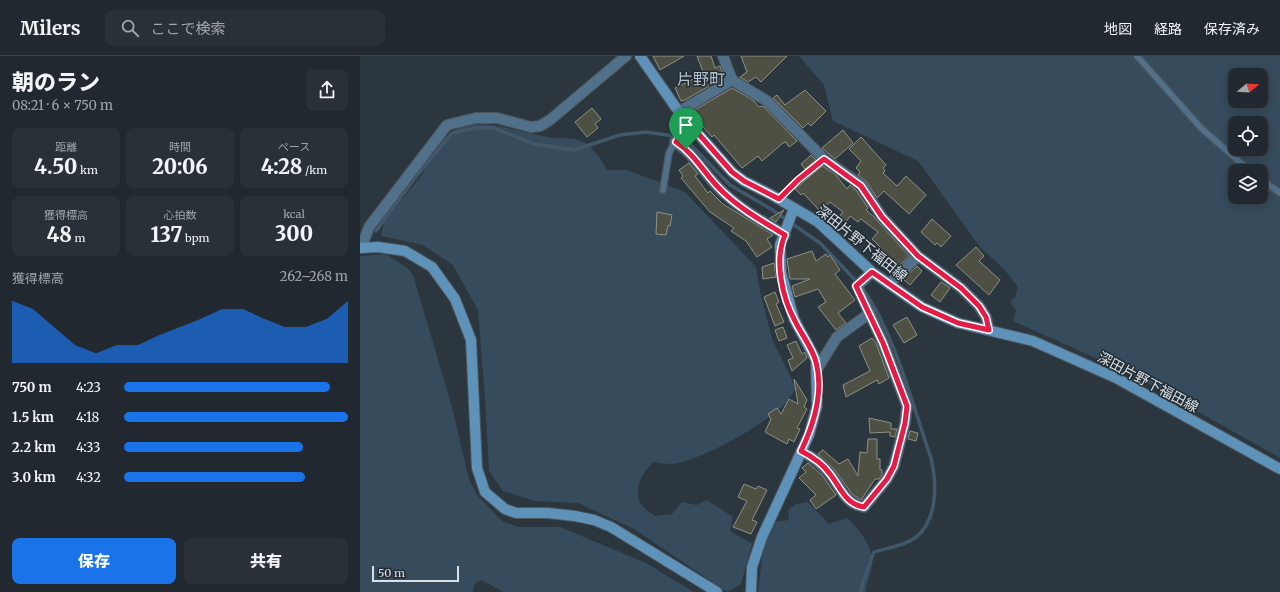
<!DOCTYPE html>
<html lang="ja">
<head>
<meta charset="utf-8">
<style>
	:root { --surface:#21282f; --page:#293037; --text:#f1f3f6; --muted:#a2a6aa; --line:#3e444b; --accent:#1a73e8 }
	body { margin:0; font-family:Merriweather,"Noto Sans JP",serif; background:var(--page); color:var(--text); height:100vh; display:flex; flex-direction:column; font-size:15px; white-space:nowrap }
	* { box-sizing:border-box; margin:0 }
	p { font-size:13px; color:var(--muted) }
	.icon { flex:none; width:22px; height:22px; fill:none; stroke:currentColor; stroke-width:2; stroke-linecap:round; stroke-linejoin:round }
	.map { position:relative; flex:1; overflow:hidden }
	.side { display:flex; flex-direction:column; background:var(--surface); width:360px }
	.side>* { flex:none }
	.needle { width:26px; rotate:72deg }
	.controls { position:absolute; left:868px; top:12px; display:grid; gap:8px }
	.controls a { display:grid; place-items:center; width:40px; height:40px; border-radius:8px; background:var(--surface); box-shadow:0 2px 10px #0003,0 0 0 1px var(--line); font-size:20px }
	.scale { position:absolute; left:12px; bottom:10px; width:87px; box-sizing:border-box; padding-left:4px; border:2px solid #d9e0e5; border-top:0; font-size:11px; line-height:14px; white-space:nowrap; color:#d9e0e5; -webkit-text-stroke:3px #222c34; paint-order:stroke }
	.pin { position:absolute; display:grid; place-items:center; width:34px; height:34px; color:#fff; margin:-41px -17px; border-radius:50% 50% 50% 0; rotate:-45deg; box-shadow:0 0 4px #0007 }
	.pin .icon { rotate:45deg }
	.round { display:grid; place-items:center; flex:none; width:42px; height:42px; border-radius:8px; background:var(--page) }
	.headline { display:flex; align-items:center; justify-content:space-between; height:68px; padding:0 12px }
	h1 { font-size:22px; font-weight:800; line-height:30px }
	.metrics { display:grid; grid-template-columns:repeat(3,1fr); gap:6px; height:68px; padding:4px 12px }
	.metrics div { display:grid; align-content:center; border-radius:8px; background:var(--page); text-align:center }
	.metrics b { font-size:20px; font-weight:800 }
	.metrics small { font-size:11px; font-weight:400 }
	.metrics p { font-size:11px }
	.chart { height:112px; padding:8px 12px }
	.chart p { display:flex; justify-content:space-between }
	.chart svg { width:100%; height:72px; margin-top:4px; fill:var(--accent); opacity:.7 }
	.action { display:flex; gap:8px; margin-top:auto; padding:8px 12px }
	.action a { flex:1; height:46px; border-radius:8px; background:var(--accent); color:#fff; font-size:16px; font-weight:800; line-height:46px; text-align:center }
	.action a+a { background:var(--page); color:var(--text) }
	ul { padding:0 12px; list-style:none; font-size:13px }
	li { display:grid; grid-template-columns:64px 48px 1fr; align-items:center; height:30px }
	li i { height:10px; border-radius:5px; background:var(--accent) }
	header { display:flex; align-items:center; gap:24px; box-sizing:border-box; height:56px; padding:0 20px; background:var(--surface); border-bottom:1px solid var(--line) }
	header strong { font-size:19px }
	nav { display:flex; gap:22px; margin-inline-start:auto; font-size:14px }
	.search { width:280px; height:36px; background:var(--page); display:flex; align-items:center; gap:10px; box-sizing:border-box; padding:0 14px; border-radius:8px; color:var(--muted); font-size:15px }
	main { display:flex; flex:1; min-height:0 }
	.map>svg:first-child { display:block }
	.green { fill:#364b5c; fill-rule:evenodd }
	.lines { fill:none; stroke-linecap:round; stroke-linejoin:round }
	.stream { stroke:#41586a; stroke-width:3.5 }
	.building { fill:#4d5043; stroke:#8e9284 }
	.lane-casing { stroke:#4b555d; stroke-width:8 }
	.street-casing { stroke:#4b555d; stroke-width:12 }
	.secondary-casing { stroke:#4b555d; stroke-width:12 }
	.lane { stroke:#51718a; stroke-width:5.5 }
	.street { stroke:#51718a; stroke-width:10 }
	.secondary { stroke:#5e92b9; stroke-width:10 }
	.route-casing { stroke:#fff; stroke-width:8 }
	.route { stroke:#e11d48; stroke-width:5 }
	.labels { text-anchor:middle; stroke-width:3; stroke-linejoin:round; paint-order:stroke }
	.street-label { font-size:14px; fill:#d9e0e5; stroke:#222c34 }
	.quarter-label { font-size:16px; fill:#b4c1cc; stroke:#222c34 }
</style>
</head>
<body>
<header>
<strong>Milers</strong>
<div class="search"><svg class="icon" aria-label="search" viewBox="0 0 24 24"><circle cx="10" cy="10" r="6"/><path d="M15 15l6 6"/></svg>ここで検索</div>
<nav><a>地図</a><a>経路</a><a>保存済み</a></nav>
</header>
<main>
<section class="side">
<div class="headline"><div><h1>朝のラン</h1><p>08:21 · 6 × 750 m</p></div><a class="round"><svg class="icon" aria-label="share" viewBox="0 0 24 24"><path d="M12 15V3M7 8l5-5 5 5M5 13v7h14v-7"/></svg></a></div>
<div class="metrics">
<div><p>距離</p><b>4.50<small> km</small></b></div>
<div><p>時間</p><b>20:06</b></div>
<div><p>ペース</p><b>4:28<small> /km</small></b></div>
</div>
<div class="metrics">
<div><p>獲得標高</p><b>48<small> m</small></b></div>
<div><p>心拍数</p><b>137<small> bpm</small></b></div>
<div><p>kcal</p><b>300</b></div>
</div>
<div class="chart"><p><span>獲得標高</span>262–268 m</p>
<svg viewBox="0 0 160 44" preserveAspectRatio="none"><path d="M0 44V6L10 11L20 22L30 33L40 38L50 33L60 33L70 27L80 22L90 17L100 11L110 11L120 17L130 22L140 22L150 17L160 6V44z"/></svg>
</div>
<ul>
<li><b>750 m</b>4:23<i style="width:92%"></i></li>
<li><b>1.5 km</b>4:18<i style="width:100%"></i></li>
<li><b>2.2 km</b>4:33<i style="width:80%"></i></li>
<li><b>3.0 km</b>4:32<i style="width:81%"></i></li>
</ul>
<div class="action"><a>保存</a><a>共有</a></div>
</section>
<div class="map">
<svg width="920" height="536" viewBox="0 0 920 536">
	<rect width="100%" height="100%" fill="#2c363f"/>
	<path class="green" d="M439,0h481v402l-145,-82 -122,-55 3,-11 -6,-8 5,-5 3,-10 -14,-18 -24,-22 -62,-86 -85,-40 -9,-36zM875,19h26v26h-26zM875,67h26v26h-26zM875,115h26v26h-26z
		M115,68c28,0 51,10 79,14 9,1 18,-1 27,3 12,5 20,18 26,29h20l58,22 71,75 4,24 12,48 24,49c-4,6 -8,13 -13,18 -20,19 -84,56 -111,58 -6,0 -13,-1 -19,-2 -10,11 -21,26 -12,42 2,4 10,9 14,12l17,-2 10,-12 15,3 10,-5 26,17 -3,14 22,13 -11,40 -14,8 -93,-63 -56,-26 -43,-2 -32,-10 -14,-20 -4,-73 -7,-88 -25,-45 -30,-20 -42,-9 3,-14 37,-46 22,-37 13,-10z
		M26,198l21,14 6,7 39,132 17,72 8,16 25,26 16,6h42l86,36 48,29h-190l-23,-12 -7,5 -1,7h-113v-336z
		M448,446c6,8 14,13 20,22l19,-6c11,9 27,30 25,46 -1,9 -6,19 -6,28h-108l5,-42 12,-28 14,-2 -1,-10 8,-6z"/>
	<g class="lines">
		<path class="stream" d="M16,175l39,-53 37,-45 23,-5h19l40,16 40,6 46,-15 26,-3 21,3 20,6 43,44 41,24 49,34 38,40
			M501,536l2,-10 11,-30c13,-4 30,-6 41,-14 23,-17 22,-55 16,-80 -19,-54 -35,-122 -68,-169"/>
	</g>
	<path class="building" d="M293,0h31l-24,14z
		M337,0h14l4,12 5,-2 4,11 -39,23 -4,1 -6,-13 29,-14z
		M381,0h46l-26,26 -5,-5 -8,5 -8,-5 7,-5z
		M372,32l21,12 6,7 4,-1 34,35 -8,6 -3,-5 -3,1 -21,18 -4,-5 -16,12 -28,-33 -2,2 -9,-10 -10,-16z
		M445,34l21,21 -15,15 -3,-3 -5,5 -30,-30 4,-3 8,10z
		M232,52l9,11 -6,5 3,4 -11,9 -12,-15z
		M483,74l10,13 -18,16 -13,-11z
		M501,81l25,28 -3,3 2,3 -2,2 14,13 9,-10 20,19 -17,19 -25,-23 -7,7 -11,-17 -8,-6 2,-3 -4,-4 5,-7 -12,-12z
		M451,99l5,5 -11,9 -4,-5z
		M329,107l9,11 -3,2 13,17 2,-2 13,13 50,31 -6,4 5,8 -15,10 -11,-16 -15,-10 3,-3 -24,-16 -29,-34 2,-2 -4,-6z
		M462,110l13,8 12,15 3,-4 6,5 12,18 -2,2 7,6 36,40 -12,12 -10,-13 -5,5 -8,-7 6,-6 -8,-8 6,-7 -17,-13 -3,3 -8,-6 -4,6 -7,-5 4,-5 -13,-10 -10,9 -17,-18 -2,2 -6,-6z
		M424,154l-8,12 -6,-4z
		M297,156l15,3 -2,11 -2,-1 -2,10 -10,-1z
		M572,163l19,17 -10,11 -4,-4 -2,2 -14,-13z
		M616,191l8,9 -5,5 21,19 -11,15 -33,-30z
		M452,195l4,10 10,-7 2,3 2,-2 10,15 -5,4 20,26 -17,13 8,10 -10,7 -18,-23 8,-5 -8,-13 -23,8 -3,-11 18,-7h-20l-3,-20z
		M414,207l2,14 -13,2 -1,-12z
		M557,210l5,5 -12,14 -7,-6z
		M581,226l9,6 -10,14 -9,-7z
		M415,236l4,10 -3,2 8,18 -9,4 -11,-29z
		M547,261l10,18 -13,8 -11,-18z
		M423,271l4,11 -8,3 -4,-11z
		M512,282l4,5 13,35 -10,6 -2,-4 -31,17 -3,-12 27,-14 -11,-25z
		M436,285l6,13 3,-2 2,6 -15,13 -4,-11 5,-2 -6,-13z
		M434,323l13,21 -3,7 3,2 -10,19 3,1 -6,13 -5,-3 -2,5 -22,-12 6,-13 -3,-5 9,-6 4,6 8,-15 9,5z
		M509,362l22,5v6h6l-2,8 -5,-1v-4l-20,1z
		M550,375l8,2 -2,8 -8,-2z
		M508,383h9v20h3v11h2v5l-3,4h-4l-14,21 -9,-6 -17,-24 -17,-16 5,-4 16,14 9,-5 10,17 2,-24 7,1z
		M448,407l14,12 14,20 -20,14 -6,-9 6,-5 -17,-17 7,-6 -4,-4z
		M384,428l12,5 2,-3 9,4 -15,30 5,2 -6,12 -18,-7 14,-26 -9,-4z"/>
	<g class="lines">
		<defs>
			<path id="lane" d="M777,0l64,72 49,43
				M901,123l19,14
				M303,134l6,-37 6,-11
				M419,143l19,-19 26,-21"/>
			<path id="street" d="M363,0l9,24 35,21 57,58 37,26 21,32 36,39 43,32 18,18 7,11 3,13
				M319,56l53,-32
				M329,67l-14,19c21,13 31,35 49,51 18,17 40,29 61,42
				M1,192l8,-21 78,-102 29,-7h21l34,9 9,-1 10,-6 76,-64
				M529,228l29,-28
				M457,313l20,-32 33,-24
				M441,395c12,6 21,13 29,23 11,14 15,30 34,33l23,-28 7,-13 11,-43 2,-17 -24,-63 -26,-57 15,-14"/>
			<path id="secondary" d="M280,0l39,56 53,60 12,9 26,13 24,14
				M0,192l18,-1 27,4 27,16 23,32 16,41 6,128 8,24 20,17 11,4h32l27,3 19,4 17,7 106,65
				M391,536l1,-25 10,-30 47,-102 8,-29 -1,-46 -22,-41 -13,-47 -1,-27 14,-37 24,14 54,50 50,35 36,16 75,18 83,37 164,91"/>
		</defs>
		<use href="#lane" class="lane-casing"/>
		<use href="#street" class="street-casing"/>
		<use href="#secondary" class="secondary-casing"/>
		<use href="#lane" class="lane"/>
		<use href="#street" class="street"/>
		<use href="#secondary" class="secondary"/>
	</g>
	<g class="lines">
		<defs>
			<path id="route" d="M329,67l43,49 12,9 35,18 19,-19 26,-21 37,27 21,31 36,39 43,32 18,18 7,11 3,13 -31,-7 -36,-16 -50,-35 -16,14 27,57 24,63 -2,17 -11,43 -7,13 -23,28c-19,-3 -23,-19 -34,-33 -7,-10 -17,-17 -29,-23 13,-27 23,-59 15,-89 -4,-15 -15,-28 -21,-41 -13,-24 -21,-61 -10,-86 -21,-13 -43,-25 -61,-42 -18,-16 -28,-38 -48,-51z"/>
		</defs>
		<use href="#route" class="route-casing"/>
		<use href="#route" class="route"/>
	</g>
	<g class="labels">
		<g class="street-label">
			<text transform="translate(502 187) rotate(39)" y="5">深田片野下福田線</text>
			<text transform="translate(788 326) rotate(28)" y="5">深田片野下福田線</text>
		</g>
		<g class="quarter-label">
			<text x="341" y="29">片野町</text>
		</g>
	</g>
</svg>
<div class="controls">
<a><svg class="needle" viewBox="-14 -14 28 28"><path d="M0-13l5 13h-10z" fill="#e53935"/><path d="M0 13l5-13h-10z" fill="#a2a6aa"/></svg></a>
<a><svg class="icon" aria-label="locate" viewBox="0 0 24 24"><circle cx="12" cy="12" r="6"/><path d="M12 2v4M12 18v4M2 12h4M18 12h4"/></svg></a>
<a><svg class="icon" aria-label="layers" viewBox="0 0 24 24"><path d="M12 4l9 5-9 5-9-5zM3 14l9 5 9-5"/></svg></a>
</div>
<div class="scale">50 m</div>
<div class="pin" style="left:326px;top:93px;background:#1e9e55"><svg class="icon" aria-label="arrive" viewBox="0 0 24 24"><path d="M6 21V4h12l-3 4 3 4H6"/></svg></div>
</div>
</main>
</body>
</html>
